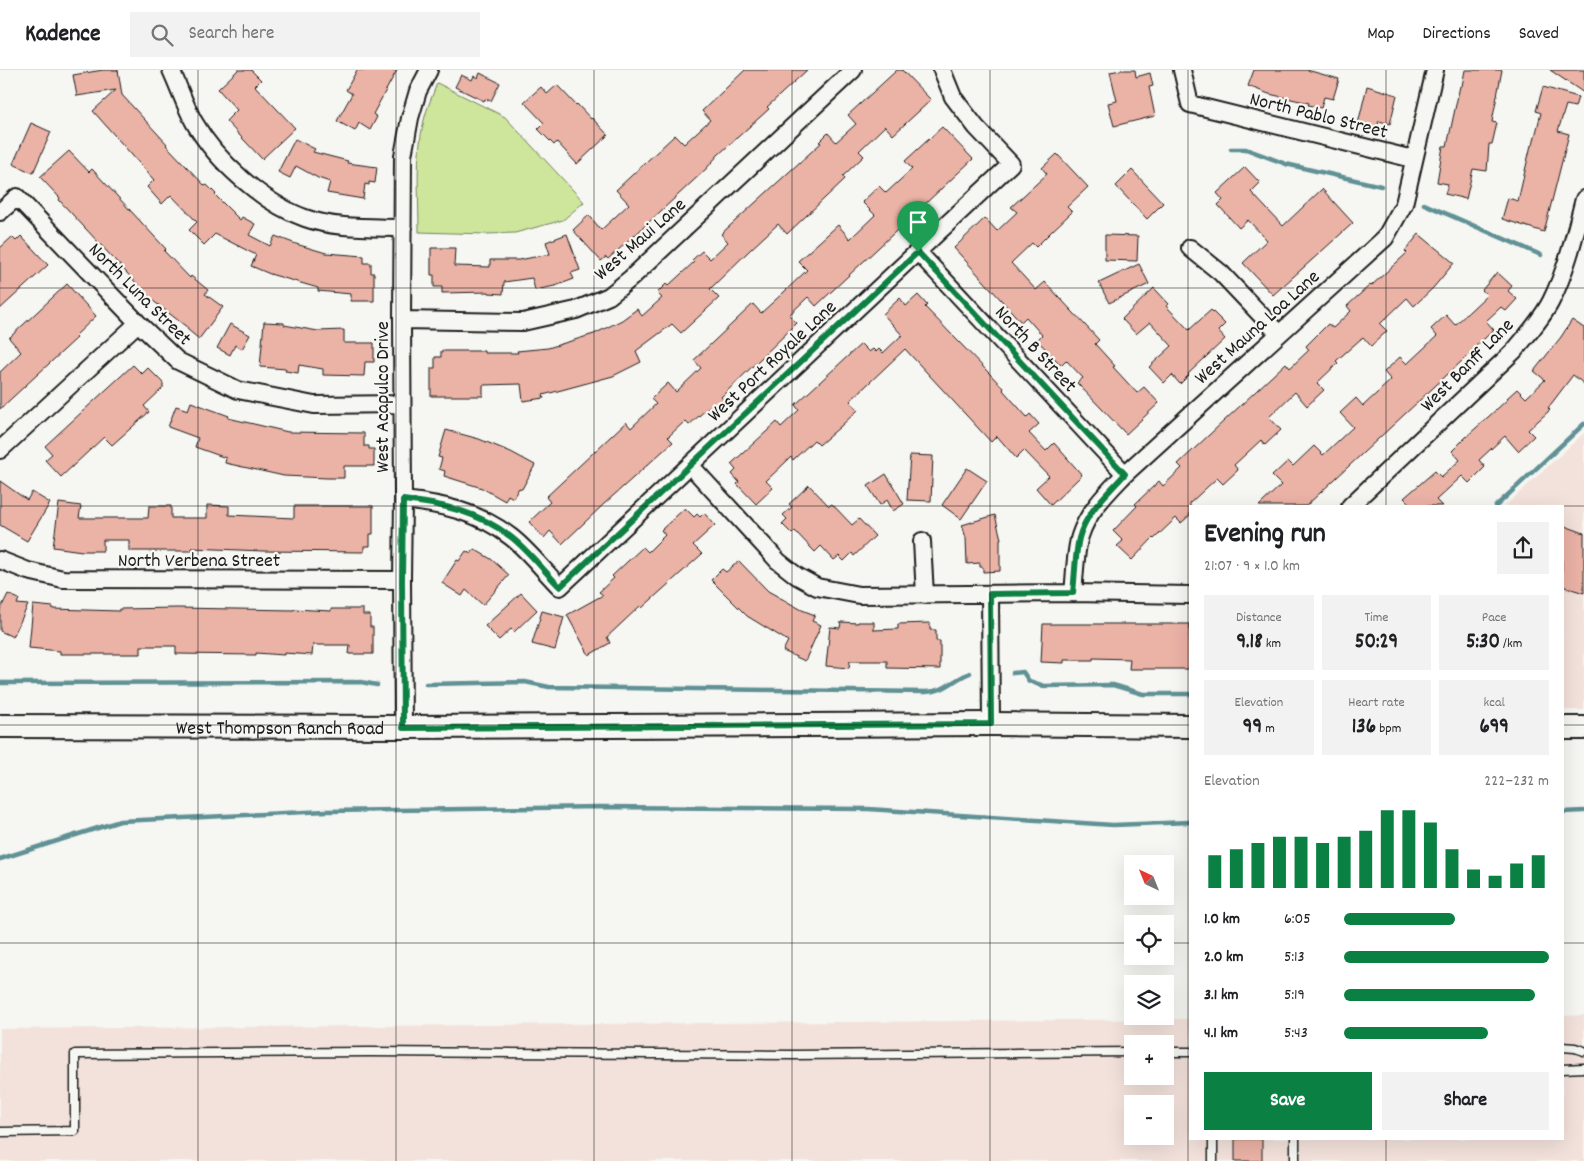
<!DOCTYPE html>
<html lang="en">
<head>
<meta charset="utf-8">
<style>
	:root { --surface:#fff; --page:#f2f2f2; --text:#202124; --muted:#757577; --line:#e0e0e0; --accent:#0b8043 }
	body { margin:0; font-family:Dekko,sans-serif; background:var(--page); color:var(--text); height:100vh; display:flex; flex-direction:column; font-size:19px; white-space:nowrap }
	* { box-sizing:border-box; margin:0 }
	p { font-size:16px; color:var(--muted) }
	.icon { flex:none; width:28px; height:28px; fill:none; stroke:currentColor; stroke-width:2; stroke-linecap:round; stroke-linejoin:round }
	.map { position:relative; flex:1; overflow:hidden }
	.sheet { position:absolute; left:1189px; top:435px; width:375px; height:635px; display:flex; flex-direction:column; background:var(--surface); border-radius:0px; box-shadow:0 5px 20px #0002 }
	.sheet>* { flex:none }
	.needle { width:32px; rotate:317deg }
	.controls { position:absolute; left:1124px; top:785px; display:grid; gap:10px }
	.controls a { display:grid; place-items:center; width:50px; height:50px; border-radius:0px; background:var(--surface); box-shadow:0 5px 20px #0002; font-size:25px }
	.pin { position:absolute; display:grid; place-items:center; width:42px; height:42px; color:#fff; margin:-51px -21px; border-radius:50% 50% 50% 0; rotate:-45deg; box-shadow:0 0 5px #0007 }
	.pin .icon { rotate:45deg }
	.round { display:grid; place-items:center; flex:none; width:52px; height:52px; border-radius:0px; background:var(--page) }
	.head { display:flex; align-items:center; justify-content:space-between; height:85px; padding:0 15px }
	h1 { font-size:28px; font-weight:800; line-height:38px }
	.figures { display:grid; grid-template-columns:repeat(3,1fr); gap:8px; height:85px; padding:5px 15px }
	.figures div { display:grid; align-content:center; border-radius:0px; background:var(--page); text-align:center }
	.figures b { font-size:21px; font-weight:800 }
	.figures small { font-size:14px; font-weight:400 }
	.figures p { font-size:14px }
	.chart { height:140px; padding:10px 15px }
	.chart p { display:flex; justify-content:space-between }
	.chart svg { width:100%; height:90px; margin-top:5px; stroke:var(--accent); stroke-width:6 }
	.button { display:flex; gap:10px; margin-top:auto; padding:10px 15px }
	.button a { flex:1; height:58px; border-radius:0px; background:var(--accent); color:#fff; font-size:20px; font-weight:800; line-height:58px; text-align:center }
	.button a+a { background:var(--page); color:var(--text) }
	ul { padding:0 15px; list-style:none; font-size:16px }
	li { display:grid; grid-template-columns:80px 60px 1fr; align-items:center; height:38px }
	li i { height:12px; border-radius:6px; background:var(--accent) }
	header { display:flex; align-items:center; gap:30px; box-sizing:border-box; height:70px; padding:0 25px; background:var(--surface); border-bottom:1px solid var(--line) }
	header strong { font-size:24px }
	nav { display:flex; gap:28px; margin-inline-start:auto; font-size:18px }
	.search { width:350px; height:45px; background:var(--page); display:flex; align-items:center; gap:12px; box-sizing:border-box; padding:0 18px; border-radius:0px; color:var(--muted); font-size:19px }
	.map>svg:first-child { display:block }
	.built { fill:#f3e2db; fill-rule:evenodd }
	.green { fill:#cde69c; stroke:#74815c }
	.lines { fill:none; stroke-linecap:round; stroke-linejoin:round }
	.stream { stroke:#609195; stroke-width:4.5 }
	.building { fill:#ebb2a6; stroke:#1c1c1c }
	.lane-casing { stroke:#1c1c1c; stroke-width:11 }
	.street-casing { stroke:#1c1c1c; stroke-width:20 }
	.secondary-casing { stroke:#1c1c1c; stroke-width:26 }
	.lane { stroke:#f6f6f2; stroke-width:8 }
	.street { stroke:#f6f6f2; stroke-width:16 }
	.secondary { stroke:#f6f6f2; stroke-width:22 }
	.route-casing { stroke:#fff; stroke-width:10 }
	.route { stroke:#0b8043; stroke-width:6 }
	.grid { fill:none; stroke:#1c1c1c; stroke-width:1; stroke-opacity:0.55 }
	.labels { text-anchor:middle; stroke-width:4.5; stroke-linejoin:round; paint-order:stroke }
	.street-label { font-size:20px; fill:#1c1c1c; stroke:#f6f6f2 }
</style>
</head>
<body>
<header>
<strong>Kadence</strong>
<div class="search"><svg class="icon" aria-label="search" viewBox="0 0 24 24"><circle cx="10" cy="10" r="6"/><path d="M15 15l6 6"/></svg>Search here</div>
<nav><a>Map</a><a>Directions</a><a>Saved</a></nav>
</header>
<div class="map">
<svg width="1584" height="1091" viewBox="0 0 1584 1091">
	<rect width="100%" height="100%" fill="#f6f6f2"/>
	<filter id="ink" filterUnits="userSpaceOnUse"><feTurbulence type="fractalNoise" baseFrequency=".02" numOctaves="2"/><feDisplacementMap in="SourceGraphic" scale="10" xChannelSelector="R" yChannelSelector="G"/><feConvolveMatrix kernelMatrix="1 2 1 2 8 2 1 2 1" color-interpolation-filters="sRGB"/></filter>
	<g filter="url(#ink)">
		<path class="built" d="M1584,363v277h-21l-1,-204h-57z
			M1584,945v146h-1584v-132l1190,-10v120h372l1,-123zM1132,974h33v32h-33zM1132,1034h33v32h-33z"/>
		<path class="green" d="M437,13l68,34 79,85 -21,18 -48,13 -29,1 -67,-2c0,-37 -4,-76 5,-112 3,-13 9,-25 13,-37z"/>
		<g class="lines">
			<path class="stream" d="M1231,79h15l40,15 95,22
				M1424,134l117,51
				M1496,436l88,-82
				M1013,603l10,-1 6,9 15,5 69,-1 30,9h47
				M0,613l361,-1 16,3
				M426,614l99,-2 24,5 377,5c21,-1 26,-12 44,-19
				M1562,742l22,-1
				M0,789l120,-38 207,-10 272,-4 269,2 245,16 77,-3"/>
		</g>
		<path class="building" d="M103,0h15l4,25 45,49 -1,1 39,41 2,-1 9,9 -1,1 25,25 2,-3 13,7 -6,11 21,11 5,-10 21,8 30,9 38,3v7h7v10h3v28h-23v-7l-33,-3v-3l-48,-14 -19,-8 5,-11 -41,-21 -11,11 -15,-15 8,-8 -26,-27 -9,9 -15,-17 7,-7 -61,-69 23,-21 -39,6 -4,-21z
			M238,0h13l10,10 -6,6 40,42 -33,31 -36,-38 11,-11 -19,-21z
			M357,0h40l-24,44 4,3 -7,13 -11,-7 -4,8 -18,-10 15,-27 -6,-4z
			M745,0h62l-40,37 2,2 -51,46 -12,14 -72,67 -26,23 -2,-2 -5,4 -28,-31 16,-15 12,15 28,-26 -13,-14 59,-55 9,9 26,-24 -8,-9z
			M897,0h5l29,30 -38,35 -8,-9 -26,25 5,5 -21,20 2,3 -58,55 -9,-10 -26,24 -42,41 9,9 -38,35 -9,-9 -36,27 5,11 -28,14 -70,19 1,3 -21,3 -2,-17 -38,1v11h-52v-28h4v-11h6v-6h43v2h34l-1,-2 31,-3 46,-14 28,-14 15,-11 5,7 20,-18 -5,-5 9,-9 2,2 26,-24 -2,-2 10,-9 8,8 18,-17 -7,-8 79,-72 21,-19 -2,-1 9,-9 8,9 20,-18 -8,-9z
			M1121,0h14l1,7 14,-4 3,13 -4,1 6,29 -41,10 -6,-23 9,-2 -7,-29z
			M1254,0h53l32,9 -6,20 -9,-2 -3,11 -13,-3 1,-2 -40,-9 -21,-8z
			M1465,0h37l-10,52 5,1 -5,21h-3l-2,27 -14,-2 -7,30 -21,-5 3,-10 -11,-2 6,-36h4l13,-60h2z
			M1550,0h34v23z
			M480,3l20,10 -9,18 -6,-2 -1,2 -29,-14 6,-12 11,5 2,-4 4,2z
			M557,15l19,20 1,-1 14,15 1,-1 16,17 -31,29 -20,-22 -3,3 -16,-16 6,-6 -20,-21 17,-15 6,7z
			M1367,16l30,9 -7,29 -11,-3 -2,7 -19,-4z
			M1543,17l35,10 -3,10 -9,-2 -8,26 11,3 -25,98 -42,-13 6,-21 10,3 13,-56h2l8,-32 -5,-2z
			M31,53l20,9 -18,41 -20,-9z
			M942,57l31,32 -157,147 -8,-9 -19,18 8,8 -76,74 3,3 -10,10 -4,-4 -21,19 -4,-4 -17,16 5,5 -69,62 -42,40 -12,-13 -6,7 -15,-16 21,-20 -4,-5 80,-75 5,6 25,-24 -5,-5 17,-16 8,9 25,-24 -7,-8 59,-56 8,9 22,-20 24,-23 -9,-9 40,-36 12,14 25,-24 -13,-13 17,-16 7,7 26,-24 -7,-8z
			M295,69l20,10 -2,3 35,9 -1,2 30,4 -2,16 -6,-1v3l-4,-1 -2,15 -36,-6 3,-11 -12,-4 -22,-12 -6,12 -12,-6z
			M69,81l20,21 3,-3 74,80 -2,2 26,27 1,-2 17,14 -3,4 18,13 -24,32 -12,-10 1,-1 -36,-28 -93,-100 1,-2 -20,-21z
			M1057,84l31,33 -21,20 5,5 -20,19 -16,16 -4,-4 -21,20 25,27 9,-8 54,58 -4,4 20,22 -2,1 24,26 7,-6 15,16 -33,31 -49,-51 6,-5 -17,-18 -5,5 -24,-25 5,-5 -16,-18 -5,5 -67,-74 31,-30 12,13 20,-19 -6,-5 36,-33 -5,-6z
			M1245,97l15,16 -9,9 32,34 39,-37 31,34 -80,72 -30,-32 24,-23 -19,-20 -9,8 -21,-23 5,-5 -6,-7z
			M1132,100l31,33 -16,16 -31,-33z
			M567,164l13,36 -9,3 3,6 -19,7 -20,4 -3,-12 -28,4 -1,12 -14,-1v-1l-47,1v-6h-8v-12h-3v-27h24l-1,18 36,1v-7h29l31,-6 -4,-12z
			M1419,164l35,29 -21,25 -19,18 -7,-8 -27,26 7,7 -16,15 -8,-9 -27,24 2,2 -21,20 7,7 -17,16 -12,-14 -26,25 12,13 -16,15 -4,-5 -27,25 4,5 -15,14 -6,-6 -27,25v12l-9,8 -5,-5 -22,21 -1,-1 -21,22 -15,-14 6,-5 -10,-10 24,-25 -2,-2 24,-23 4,5 19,-18 -4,-4 108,-101 4,5 19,-18 -3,-4 22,-22 5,4 18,-17 -4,-5 23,-21 1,1 36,-33 -2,-2z
			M1105,165l33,1 -1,25 -32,-1z
			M21,166l27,29 -48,44v-61l12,-11 4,4z
			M1139,194l10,20 -40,19 -10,-20z
			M1497,202l15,14 -4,5 9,8 -11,12 -5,-4 -15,14 8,9 -18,16 1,1 -171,159h-47l22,-21 -9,-9 16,-15 5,5 21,-20 9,9 30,-28 -13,-14 16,-15 7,8 28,-26 -7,-8 16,-15 7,7 30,-28 -6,-7 15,-14 9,10 32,-30 -5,-5z
			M67,214l29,32 -21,20 2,2 -77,71v-37l21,-20 -12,-14z
			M1154,218l15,16 -3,2 23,24 22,-20 14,14 -7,7 7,8 -37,35 1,1 -9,9 -8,-9 -8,8 -15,-16 23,-21 -22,-24 -14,12 -14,-15z
			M918,225l9,10 -2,2 64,66 15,16 -1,1 24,27 3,-3 9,10 -10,9 17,18 8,-8 28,32 -31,30 -15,-17 13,-12 -25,-26 -8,8 -19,-22 -6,6 -86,-93 -55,52 8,9 -17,16 -22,19 -5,-5 -21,20 -2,-3 -25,24 7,7 -17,16 -19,-20 2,-2 -7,-8 4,-4 -5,-6 46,-42 4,5 18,-17 -4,-5 66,-61 8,8 4,-3 3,3 3,-3 4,4 19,-18 -19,-21 17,-16 6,8z
			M1572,250l12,8v56l-11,-9 -25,33 2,2 -22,20 6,6 -16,15 -13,-15 -26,24 6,7 -16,16 -7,-7 -26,24 6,6h-30l-8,-8 31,-27 6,6 19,-17 -8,-9 14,-14 42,-38 -1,-1 10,-9 9,9 19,-18 -11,-9 27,-34z
			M264,252l20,1v2l34,6 26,-1v13h30v19h-9l-1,14 -41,-1v-6l-24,-4 -1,8 -13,-2 1,-2 -26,-2z
			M230,254l20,11 -8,14 -7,-4 -5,10 -13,-7z
			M133,295l9,9 6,-6 15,15v5l-19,18 5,6 -37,33 -8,-8 -43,40 -16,-17 7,-6 -7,-8z
			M191,332l38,14 -1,2 60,14 76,1v13h5v3h5v17h-30v12h-17l-43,-2 -59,-13 1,-5 -31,-11 3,-9 -30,-11 8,-21 12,4z
			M446,360l33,9 32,13 24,13 -13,24 -3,-1 -6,10 -5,-3 -3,6 -23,-13 -38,-12 1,-5 -6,-2 3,-11 -4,-1z
			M910,385l23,1 -2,45 -24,-1z
			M967,398l20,13 -26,38 -19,-14z
			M886,404l18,30 -11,7 -6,-11 -7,5 -12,-19z
			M0,411l27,19 5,-8 18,11 -23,38 -27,-16z
			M809,415l20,21 3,-2 20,21 7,-6 16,17 -21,20 -2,-3 -8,8 -5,-5 -5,4 -13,-14 -6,6 -20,-21 -3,3 -10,-10 5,-5 -4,-4 9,-8 -3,-3z
			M59,433l22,3 -2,12h69l1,-12h22v12h36v-13l22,1v9l65,3v-12h79v28h-3v12h-6v6l-101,-1 -71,-3v3h-63v-11h-26v11h-21l-29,-4z
			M685,438l9,9 3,-3 3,3 4,-4 11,12 -22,20 9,9 -60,54 -2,-2 -33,31 3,6 -21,12 -22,-40 36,-20 -4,-3 15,-14 -2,-2 31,-29 5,5 17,-17 -4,-5z
			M995,445l6,24h-1v32l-17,1v-5h-3v-4l-13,1 -1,-26 -4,-13z
			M1562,455l22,8v60l-22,-7z
			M474,479l17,10 18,16 -26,30 -17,-15 -4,6 -20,-13 15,-23 2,1 7,-10 5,3z
			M739,491l29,30 34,19 13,5 -3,6 9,4 -16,36 -22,-10 5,-10 -41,-25 -36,-36 11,-11 4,3z
			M521,523l16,17 -23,22 -3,-3 -12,11 -14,-14z
			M8,524l11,5 -2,5 11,1 -15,32 -13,-6v-21z
			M33,535l20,2v2l66,2v-2l58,-1 117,2v-1l37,2v-2h32v6h7v12h3v27h-24l1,-9h-37l-1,10 -28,-2v2l-28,-2v2l-80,-1v-8h-35v8h-81v-3l-31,-3z
			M542,541l22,6 -9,33 -23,-6z
			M841,552l17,1v-1h16v8l24,-1v-5l32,-1v7h6v11h4v28l-53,-1v-7h-37l-1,7 -23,-2 4,-39 10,1z
			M1043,554h147v45h-61l1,-10 -37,-1v2h-29v3l-23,-1z
			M1235,1069h27v22h-27z"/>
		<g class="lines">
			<defs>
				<path id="lane" d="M1562,977l13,1 9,3
					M1165,982h25
					M1562,999l22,-1
					M0,1062l75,-1v-77l295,-2 423,3 339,-3
					M1213,1091v-22
					M1295,1091v-22"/>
				<path id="street" d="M171,0c8,17 14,36 23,52 22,39 69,81 111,96 30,11 66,9 98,10
					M1182,0l8,34 223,55
					M0,142l17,-15 121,126 40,38 60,29 76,15 88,-1
					M1190,178l31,25 58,61
					M918,182l207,222
					M402,250l121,2 53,-12 33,-14 21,-17 223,-209
					M0,380l138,-127
					M690,395l88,96 19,15 20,11 42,8 214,-2 117,2
					M403,430c39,4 76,12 108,37 17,13 33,34 49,50l451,-423 -35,-37 -23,-30 -11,-27
					M1350,436l164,-155c13,-16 28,-32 37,-50 16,-32 24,-67 33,-102
					M922,471l3,54
					M0,490l28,11 35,8 339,1
					M1073,523c2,-17 2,-41 7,-57 8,-25 27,-43 45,-62l260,-236 19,-34 31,-134
					M990,524l1,130
					M403,657l-1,-147 1,-80 -1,-180 1,-164 7,-38 8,-27 11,-21"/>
				<g id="secondary">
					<path id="s1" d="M0,656l403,1 588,-3 199,2"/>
					<path d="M1562,658h22"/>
				</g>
			</defs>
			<use href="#lane" class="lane-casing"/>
			<use href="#street" class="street-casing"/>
			<use href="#secondary" class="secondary-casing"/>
			<use href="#lane" class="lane"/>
			<use href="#street" class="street"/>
			<use href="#secondary" class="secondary"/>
		</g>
	</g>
	<g class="lines" filter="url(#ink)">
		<defs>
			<path id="route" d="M918,182l207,222c-17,19 -39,38 -46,64 -4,17 -4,37 -6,55l-83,1 1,130 -588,4 -1,-148 1,-80c40,4 76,12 108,37 17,13 33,34 49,50z"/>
		</defs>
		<use href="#route" class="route-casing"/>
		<use href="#route" class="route"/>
	</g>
	<path class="grid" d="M198,0v1091M396,0v1091M594,0v1091M792,0v1091M990,0v1091M1188,0v1091M1386,0v436M0,218h1584M0,436h1190M1562,436h22M0,655h1190M1562,655h22M0,873h1132M1165,873h25M1562,873h22M1386,1069v22"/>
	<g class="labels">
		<g class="street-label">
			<text transform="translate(1319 44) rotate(14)" y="7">North Pablo Street</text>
			<text transform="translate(639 168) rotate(-41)" y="7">West Maui Lane</text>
			<text transform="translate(141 223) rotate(45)" y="7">North Luna Street</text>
			<text transform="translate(1256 256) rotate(-42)" y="7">West Mauna Loa Lane</text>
			<text transform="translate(1037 278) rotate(47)" y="7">North B Street</text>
			<text transform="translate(771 290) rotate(-43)" y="7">West Port Royale Lane</text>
			<text transform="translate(1466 294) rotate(-45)" y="7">West Banff Lane</text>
			<text transform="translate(381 327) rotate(-90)" y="7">West Acapulco Drive</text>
			<text x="199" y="496">North Verbena Street</text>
			<text dy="7" stroke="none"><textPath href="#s1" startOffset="280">West Thompson Ranch Road</textPath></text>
		</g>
	</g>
</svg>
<div class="controls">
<a><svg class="needle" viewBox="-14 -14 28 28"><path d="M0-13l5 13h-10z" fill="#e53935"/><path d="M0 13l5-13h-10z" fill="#757577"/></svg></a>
<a><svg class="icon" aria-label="locate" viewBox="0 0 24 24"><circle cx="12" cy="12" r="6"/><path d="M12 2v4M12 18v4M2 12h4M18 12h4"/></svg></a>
<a><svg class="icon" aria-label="layers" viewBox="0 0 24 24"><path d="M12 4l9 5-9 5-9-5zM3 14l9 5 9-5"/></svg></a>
<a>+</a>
<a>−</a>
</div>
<div class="pin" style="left:918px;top:182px;background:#1e9e55"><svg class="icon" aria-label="arrive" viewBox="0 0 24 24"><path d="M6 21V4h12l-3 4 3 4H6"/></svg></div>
<section class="sheet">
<div class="head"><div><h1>Evening run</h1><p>21:07 · 9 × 1.0 km</p></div><a class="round"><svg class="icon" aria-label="share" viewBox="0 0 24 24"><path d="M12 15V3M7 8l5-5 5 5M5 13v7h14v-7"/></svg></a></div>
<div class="figures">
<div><p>Distance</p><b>9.18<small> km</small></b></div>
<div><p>Time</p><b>50:29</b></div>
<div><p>Pace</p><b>5:30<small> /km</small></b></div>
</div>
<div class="figures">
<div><p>Elevation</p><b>99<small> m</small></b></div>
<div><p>Heart rate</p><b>136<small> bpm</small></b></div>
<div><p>kcal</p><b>699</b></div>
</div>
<div class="chart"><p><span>Elevation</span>222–232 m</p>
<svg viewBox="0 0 160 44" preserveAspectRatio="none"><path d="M5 44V28M15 44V25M25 44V22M35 44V19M45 44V19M55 44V22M65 44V19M75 44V16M85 44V6M95 44V6M105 44V12M115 44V25M125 44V35M135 44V38M145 44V32M155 44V28"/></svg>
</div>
<ul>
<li><b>1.0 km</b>6:05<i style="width:54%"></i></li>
<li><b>2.0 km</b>5:13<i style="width:100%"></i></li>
<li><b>3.1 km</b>5:19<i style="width:93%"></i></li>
<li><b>4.1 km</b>5:43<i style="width:70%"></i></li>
</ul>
<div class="button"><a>Save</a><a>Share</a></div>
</section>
</div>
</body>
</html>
